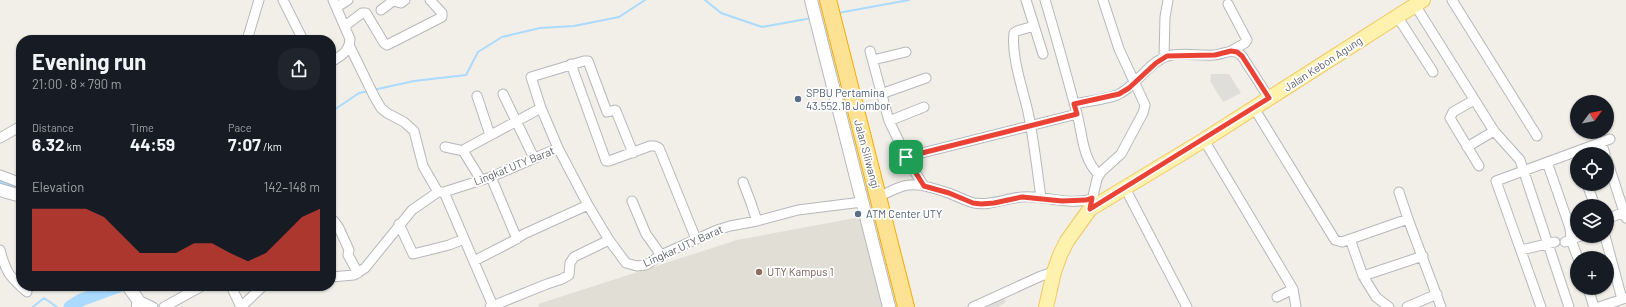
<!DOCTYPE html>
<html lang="en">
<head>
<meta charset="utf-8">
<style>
	:root { --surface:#171b24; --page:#20242c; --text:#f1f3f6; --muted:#9ea1a6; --accent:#ea4335 }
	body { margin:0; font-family:Barlow,sans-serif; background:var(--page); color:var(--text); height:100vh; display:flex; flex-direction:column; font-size:15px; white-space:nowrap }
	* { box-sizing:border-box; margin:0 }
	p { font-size:13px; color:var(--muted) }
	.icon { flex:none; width:22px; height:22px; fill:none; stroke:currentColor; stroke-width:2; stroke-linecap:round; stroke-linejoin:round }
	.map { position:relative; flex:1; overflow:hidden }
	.details { position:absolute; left:16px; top:35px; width:320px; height:256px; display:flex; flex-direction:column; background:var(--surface); border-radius:16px; box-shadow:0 1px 3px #0004 }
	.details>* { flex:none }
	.needle { width:26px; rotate:58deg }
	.tools { position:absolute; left:1570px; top:95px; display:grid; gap:8px }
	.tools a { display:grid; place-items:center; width:44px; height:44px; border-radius:50%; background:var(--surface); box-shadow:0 1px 3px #0004; font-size:20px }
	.pin { position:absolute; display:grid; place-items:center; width:34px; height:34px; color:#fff; margin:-17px; border-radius:8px; box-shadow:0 2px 6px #0006 }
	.round { display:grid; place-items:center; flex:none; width:42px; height:42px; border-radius:16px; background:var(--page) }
	.headline { display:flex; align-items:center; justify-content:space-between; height:68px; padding:0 16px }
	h1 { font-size:22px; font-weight:700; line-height:30px }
	.metrics { display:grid; grid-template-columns:repeat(3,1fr); gap:6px; height:68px; padding:4px 16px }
	.metrics div { display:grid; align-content:center }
	.metrics b { font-size:17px; font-weight:700 }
	.metrics small { font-size:11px; font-weight:400 }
	.metrics p { font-size:11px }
	.chart { height:112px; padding:8px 16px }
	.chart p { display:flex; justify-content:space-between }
	.chart svg { width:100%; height:72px; margin-top:4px; fill:var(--accent); opacity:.7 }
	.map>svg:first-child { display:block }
	.industrial { fill:#e0deda }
	.education { fill:#e1ded6 }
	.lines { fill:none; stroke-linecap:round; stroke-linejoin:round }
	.stream { stroke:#aadaff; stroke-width:2 }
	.canal { stroke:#aadaff; stroke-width:8 }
	.river { stroke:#aadaff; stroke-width:13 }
	.street-casing { stroke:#b5b8bc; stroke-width:11 }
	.secondary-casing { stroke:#b6babf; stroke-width:14 }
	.primary-casing { stroke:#f2c960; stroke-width:16 }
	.highway-casing { stroke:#f9ab00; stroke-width:18 }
	.street { stroke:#fff; stroke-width:9 }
	.secondary { stroke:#fff; stroke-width:12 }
	.primary { stroke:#fff2af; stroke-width:14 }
	.highway { stroke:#fde293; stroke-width:16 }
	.route-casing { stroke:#fff; stroke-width:8 }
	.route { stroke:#ea4335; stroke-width:5 }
	.service-dot { fill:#5c6f8a; stroke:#fff; stroke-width:1.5 }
	.education-dot { fill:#8d6e63; stroke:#fff; stroke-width:1.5 }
	.labels { text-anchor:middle; stroke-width:3.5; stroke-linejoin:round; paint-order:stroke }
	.street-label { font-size:11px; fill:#5f6368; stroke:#fff }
	.service-label { font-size:11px; fill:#4e5e75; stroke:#fff; text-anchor:start }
	.education-label { font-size:11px; fill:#785e54; stroke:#fff; text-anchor:start }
</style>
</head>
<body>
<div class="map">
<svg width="1626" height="307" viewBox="0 0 1626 307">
	<rect width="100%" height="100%" fill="#f1efe8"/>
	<path class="industrial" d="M1211,74h18l12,19 -18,9 -13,-21z
		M1003,297l3,5 -8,5h-16z"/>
	<path class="education" d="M866,216l22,91h-349l-1,-3 199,-64z"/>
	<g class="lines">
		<path class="stream" d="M705,0l16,13 41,14 50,-9
			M838,13l71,-13
			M373,90l41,-9 52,-6 12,-23 24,-15 38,-9 34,-2 45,-9 26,-17
			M331,114l3,-4 25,-17 10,-2
			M33,307l11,-9 13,9"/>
		<path class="canal" d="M0,183l21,6"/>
		<path class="river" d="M70,307l11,-7 38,-14"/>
		<defs>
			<path id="street" d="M283,0l20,40
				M1026,0l17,54
				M1045,0c11,36 21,73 31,110 7,23 5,47 23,65
				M1452,0l85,136
				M1228,4l19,36 -2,3 -14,8
				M1415,5l79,126 26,29 49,147
				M337,7l11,-7
				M381,10l12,-9 8,2 4,-3
				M1397,16l36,56
				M345,26l17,-13h4l18,30 3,2 55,-28v-4l-12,-13
				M1034,26l-17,5 -3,2c-3,24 9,56 14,79 6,29 9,57 13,86
				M247,40l12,-40
				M349,45l25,51 7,12 6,5 17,9 10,9 9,35 15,26
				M870,51l19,70 22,45 13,20
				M1164,57l1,-40 3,-17
				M873,60l33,-8
				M331,62c10,-6 18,-10 19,-23l-17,-39
				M571,64l35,97h3l41,-15h5l4,2 37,91
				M503,94l31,64
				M881,94l45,-16
				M477,96l13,39
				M1474,100l-21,12 -3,6 29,48
				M1075,104c13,-3 29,-4 42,-9 19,-8 31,-33 51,-39 12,-4 32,0 46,-1 11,-1 19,-8 28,1l27,42
				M1254,108l81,132 7,2 66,-23 33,88
				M889,121l35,-14
				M0,138l21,-12
				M1204,140l89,149 3,18
				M1601,142l4,12
				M445,147l19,4
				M1467,147l27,-16
				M558,148l-17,-40 -10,-31 53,-16h4l19,51 8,-2 1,1 17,42
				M906,157l171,-43
				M1607,160l19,58
				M1547,162l23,66 1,12 7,18
				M0,175l21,8
				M491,177l26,62
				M481,180l-16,-26v-5l76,-41
				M743,182l8,21 6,18
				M1587,184l8,22
				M1125,188l62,119
				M444,192l49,114
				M1399,192l9,27
				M884,194c8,-3 17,-9 26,-9 11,-1 30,5 41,9 8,3 15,7 23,9 17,3 32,-5 48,-6 24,-2 46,9 70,2
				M632,201l14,33 15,21
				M1090,209l7,-30 4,-7 20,-18 22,-41 2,-8 -26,-56 -16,-49
				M1607,219l17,-7
				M331,222l3,-1 5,7 10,22 -1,5 10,18
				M399,224l14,30 36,-9 15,-6
				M1605,236l17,63
				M1350,239l13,37 60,-20
				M1565,242l15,-6
				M0,250c6,23 10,27 27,42
				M1521,250l34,-8
				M474,261l37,-19 13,-8 64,-29
				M1363,276l13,21 13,10
				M331,277l23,-2 11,-7 47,-58 26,-18h6l47,-15 67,-29 30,57 21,35
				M231,286l10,21
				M1588,288l6,19
				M1277,297l16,-8
				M138,300l15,7
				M164,307l38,-21
				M241,307l22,-21
				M490,307l57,-23 15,-5 7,-4 1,-12 4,-6 35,-17 17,23 11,3 9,-1 15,-10 56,-25 13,-4 27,-5 41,-11 64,-8
				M973,307l68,-31 13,-4
				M1407,307l30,-13
				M1541,307l-45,-126 114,-42
				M1599,307l27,-9"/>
			<path id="secondary" d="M811,0l78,307
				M0,190l21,6
				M128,286l10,14v7"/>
			<path id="primary" d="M1046,307l8,-35 6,-17 7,-14 23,-32 114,-69 219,-140"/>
			<path id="highway" d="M828,0l78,307"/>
		</defs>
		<use href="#street" class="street-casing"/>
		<use href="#secondary" class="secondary-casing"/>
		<use href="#primary" class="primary-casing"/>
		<use href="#highway" class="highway-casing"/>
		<use href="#street" class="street"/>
		<use href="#secondary" class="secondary"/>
		<use href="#primary" class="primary"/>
		<use href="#highway" class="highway"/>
	</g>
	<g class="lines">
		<defs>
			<path id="route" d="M1231,51l6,1 5,4 27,42 -179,111 2,-11 -6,2 -24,1 -40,-4 -28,6 -13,1 -8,-1 -24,-10 -25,-7 -18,-29 171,-43 -3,-10 45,-10 10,-6 27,-25 11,-7 48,-1z"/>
		</defs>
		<use href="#route" class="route-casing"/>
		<use href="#route" class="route"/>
	</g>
	<g class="service-dot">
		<circle cx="798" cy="99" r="4"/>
		<circle cx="858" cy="214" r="4"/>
	</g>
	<circle class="education-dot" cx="759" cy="272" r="4"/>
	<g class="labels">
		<g class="street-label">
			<text transform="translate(1323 64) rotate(-33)" y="4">Jalan Kebon Agung</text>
			<text transform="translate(867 154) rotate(75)" y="4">Jalan Siliwangi</text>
			<text transform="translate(514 166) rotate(-22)" y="4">Lingkat UTY Barat</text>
			<text transform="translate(683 246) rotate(-24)" y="4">Lingkar UTY Barat</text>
		</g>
		<g class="service-label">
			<text x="806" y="97">SPBU Pertamina<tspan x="806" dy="13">43.552.18 Jombor</tspan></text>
			<text x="866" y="218">ATM Center UTY</text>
		</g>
		<g class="education-label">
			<text x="767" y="276">UTY Kampus 1</text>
		</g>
	</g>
</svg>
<div class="tools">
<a><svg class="needle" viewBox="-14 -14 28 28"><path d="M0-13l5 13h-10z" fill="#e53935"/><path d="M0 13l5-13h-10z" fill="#9ea1a6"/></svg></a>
<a><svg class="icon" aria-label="locate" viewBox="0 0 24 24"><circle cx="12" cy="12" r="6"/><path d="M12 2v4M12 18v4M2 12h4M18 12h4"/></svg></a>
<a><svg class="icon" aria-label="layers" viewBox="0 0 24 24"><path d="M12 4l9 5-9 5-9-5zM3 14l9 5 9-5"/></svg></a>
<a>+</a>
</div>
<div class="pin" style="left:906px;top:157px;background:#1e9e55"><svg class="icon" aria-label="arrive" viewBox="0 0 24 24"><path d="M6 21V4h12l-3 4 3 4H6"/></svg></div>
<section class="details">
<div class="headline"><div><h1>Evening run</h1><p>21:00 · 8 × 790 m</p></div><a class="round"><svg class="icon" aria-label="share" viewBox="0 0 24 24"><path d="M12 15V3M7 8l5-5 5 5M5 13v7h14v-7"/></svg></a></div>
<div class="metrics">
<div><p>Distance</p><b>6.32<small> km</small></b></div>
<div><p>Time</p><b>44:59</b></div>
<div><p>Pace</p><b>7:07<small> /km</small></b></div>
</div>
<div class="chart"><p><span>Elevation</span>142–148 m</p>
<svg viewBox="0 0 160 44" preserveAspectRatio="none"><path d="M0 44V6L10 6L20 6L30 6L40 11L50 22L60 33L70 33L80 33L90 27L100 27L110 33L120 38L130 33L140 22L150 11L160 6V44z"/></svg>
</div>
</section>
</div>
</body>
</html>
